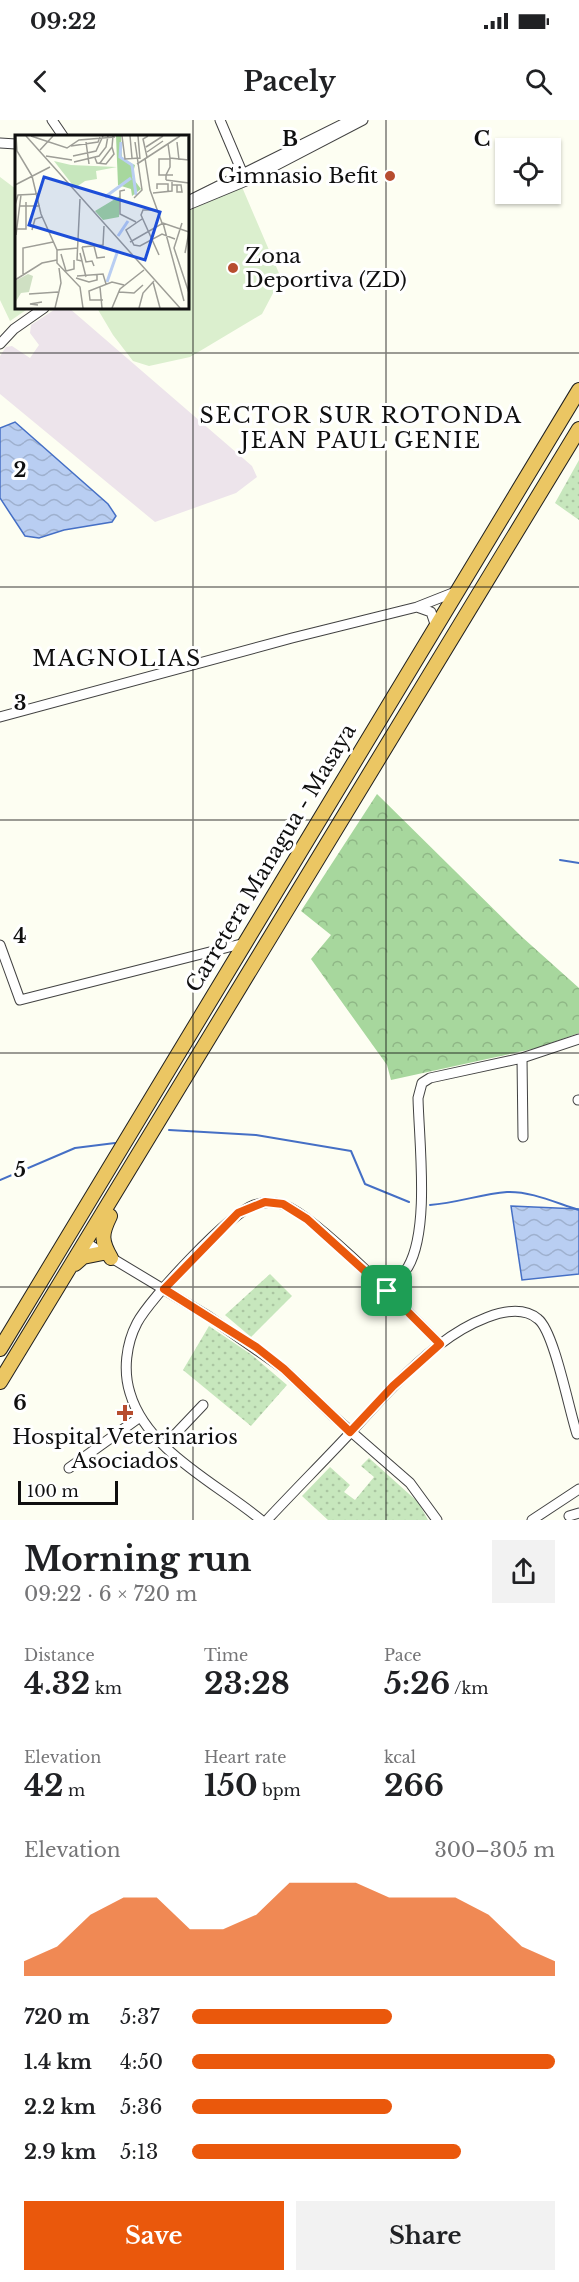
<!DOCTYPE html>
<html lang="en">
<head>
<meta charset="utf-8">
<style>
	:root { --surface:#fff; --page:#f2f2f2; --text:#202124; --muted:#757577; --accent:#ea580c }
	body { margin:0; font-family:"Libre Baskerville",serif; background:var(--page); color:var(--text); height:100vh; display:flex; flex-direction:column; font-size:22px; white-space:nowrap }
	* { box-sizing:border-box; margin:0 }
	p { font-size:20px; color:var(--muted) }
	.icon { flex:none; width:33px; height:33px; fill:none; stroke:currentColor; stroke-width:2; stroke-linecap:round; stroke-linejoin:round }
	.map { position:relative; height:1400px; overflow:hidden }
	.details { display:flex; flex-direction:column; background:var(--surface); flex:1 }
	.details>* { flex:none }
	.controls { position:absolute; left:495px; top:18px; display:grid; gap:12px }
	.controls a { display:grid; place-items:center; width:66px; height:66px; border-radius:0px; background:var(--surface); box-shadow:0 2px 4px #0004; font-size:30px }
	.scale { position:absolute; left:18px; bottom:15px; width:100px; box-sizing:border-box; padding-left:6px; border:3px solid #0f0f0f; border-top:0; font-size:16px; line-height:21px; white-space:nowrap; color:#0f0f0f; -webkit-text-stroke:4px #fff; paint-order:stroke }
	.pin { position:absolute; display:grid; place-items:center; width:51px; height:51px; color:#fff; margin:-26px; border-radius:12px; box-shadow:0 3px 9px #0006 }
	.round { display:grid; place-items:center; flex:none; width:63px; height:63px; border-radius:0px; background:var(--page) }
	.headline { display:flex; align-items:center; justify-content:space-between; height:102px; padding:0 24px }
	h1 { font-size:33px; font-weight:800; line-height:45px }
	.stats { display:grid; grid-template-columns:repeat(3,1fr); gap:9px; height:102px; padding:6px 24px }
	.stats div { display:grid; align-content:center }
	.stats b { font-size:30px; font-weight:800 }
	.stats small { font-size:16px; font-weight:400 }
	.stats p { font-size:16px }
	.chart { height:168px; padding:12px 24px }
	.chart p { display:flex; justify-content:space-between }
	.chart svg { width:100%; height:108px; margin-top:6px; fill:var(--accent); opacity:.7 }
	.primary-button { display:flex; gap:12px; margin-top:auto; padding:12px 24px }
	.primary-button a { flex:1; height:69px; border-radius:0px; background:var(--accent); color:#fff; font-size:24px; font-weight:800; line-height:69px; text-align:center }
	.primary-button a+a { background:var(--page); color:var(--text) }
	ul { padding:0 24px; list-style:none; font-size:20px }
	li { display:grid; grid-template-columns:96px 72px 1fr; align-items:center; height:45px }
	li i { height:15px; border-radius:8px; background:var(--accent) }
	.status { display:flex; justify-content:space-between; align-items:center; height:42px; padding:0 30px; background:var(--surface); direction:ltr }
	.status svg { height:16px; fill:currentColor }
	header { display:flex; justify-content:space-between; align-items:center; height:78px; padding:0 24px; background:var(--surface); font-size:27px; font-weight:800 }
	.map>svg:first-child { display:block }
	.industrial { fill:#ede4eb }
	.grass { fill:url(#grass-dots) }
	.forest { fill:url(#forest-crowns) }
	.pitch { fill:#dbefce }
	.water { fill:url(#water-waves); stroke:#456fc5; stroke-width:1.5 }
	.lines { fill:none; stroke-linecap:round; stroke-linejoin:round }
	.stream { stroke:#456fc5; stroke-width:2 }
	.minor-casing { stroke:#424242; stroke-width:11 }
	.highway-casing { stroke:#202020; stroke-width:16 }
	.minor { stroke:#fff; stroke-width:9 }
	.highway { stroke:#ebc663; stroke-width:14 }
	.route-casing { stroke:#fff; stroke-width:12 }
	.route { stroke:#ea580c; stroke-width:8 }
	.grid { fill:none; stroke:#0f0f0f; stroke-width:1.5; stroke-opacity:0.55 }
	.poi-dot { fill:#b74d2f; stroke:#fff; stroke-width:2 }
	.labels { text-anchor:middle; stroke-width:6; stroke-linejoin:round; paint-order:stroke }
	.poi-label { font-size:21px; fill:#0f0f0f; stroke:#fff; text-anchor:end }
	.street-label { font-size:21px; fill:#0f0f0f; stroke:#fff }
	.neighbourhood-label { font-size:22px; letter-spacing:1.5px; fill:#0f0f0f; stroke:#fff }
	.inset-river { fill:none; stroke:#b9cef2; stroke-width:3 }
	.inset-road { fill:none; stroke:#9e9e97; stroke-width:1.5 }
	.view { fill:#1d4ed8; fill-opacity:0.15; stroke:#1d4ed8; stroke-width:3 }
	.inset-edge { fill:none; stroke:#0f0f0f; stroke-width:3 }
	.grid-label { font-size:20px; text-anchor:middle; font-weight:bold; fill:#0f0f0f; stroke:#fff; stroke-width:6; stroke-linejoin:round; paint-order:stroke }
</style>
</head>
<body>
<div class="status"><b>09:22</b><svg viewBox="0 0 49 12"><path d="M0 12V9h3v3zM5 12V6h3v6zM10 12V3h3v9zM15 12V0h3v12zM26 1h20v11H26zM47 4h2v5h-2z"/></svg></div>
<header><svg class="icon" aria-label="back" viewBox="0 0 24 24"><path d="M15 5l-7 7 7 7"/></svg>Pacely<svg class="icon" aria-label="search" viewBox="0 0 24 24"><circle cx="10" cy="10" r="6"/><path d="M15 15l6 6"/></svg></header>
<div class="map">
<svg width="579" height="1400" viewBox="0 0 579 1400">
	<defs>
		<pattern id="grass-dots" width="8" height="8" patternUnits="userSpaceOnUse" patternTransform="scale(1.5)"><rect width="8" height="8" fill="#c7e7bd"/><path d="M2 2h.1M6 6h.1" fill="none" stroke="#aac5a1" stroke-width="1.8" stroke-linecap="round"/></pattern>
		<pattern id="forest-crowns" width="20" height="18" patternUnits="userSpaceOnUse" patternTransform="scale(1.5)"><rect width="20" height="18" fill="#a7d79d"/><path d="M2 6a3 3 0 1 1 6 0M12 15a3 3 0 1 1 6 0" fill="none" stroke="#8fb786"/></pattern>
		<pattern id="water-waves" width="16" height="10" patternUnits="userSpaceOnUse" patternTransform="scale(1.5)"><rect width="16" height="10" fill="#b9cef2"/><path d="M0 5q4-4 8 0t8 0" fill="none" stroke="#9eb0ce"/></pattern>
	</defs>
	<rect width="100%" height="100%" fill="#fdfef2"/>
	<path class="industrial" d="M57,188h12l183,158 5,11 -21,16 -81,29 -155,-128v-38l6,-9 6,-1 18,12 9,-13 -9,-12 1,-8z"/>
	<path class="grass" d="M579,340v60l-24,-17z
		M270,1154l22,22 -41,41 -26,-22z
		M209,1206l43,29 35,30 -36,41 -68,-56z
		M369,1338l49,44 10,18h-100l-26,-24 28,-29 20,18 -6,7 11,8 19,-23 -13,-11z"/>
	<path class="forest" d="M377,674l145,143 57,51v45l-42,15 -146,32 -4,-15 -76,-106 20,-24 -30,-24z"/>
	<path class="pitch" d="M0,57l16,12v119h13l-19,13 -10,-21z
		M242,67l39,91 -19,36 -72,43 -41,9 -16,-5 -20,-26 -16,-27h91v-97z"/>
	<path class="water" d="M15,302l93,82 8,12 -4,6 -48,8 -25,8 -14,-2 -25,-38v-70z
		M511,1086l68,3v65l-57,6z"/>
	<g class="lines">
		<path class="stream" d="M560,740l19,3
			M169,1010l87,5 95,16 14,33 44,18
			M0,1060l75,-32 40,-5
			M430,1085c27,-2 51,-11 77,-13 24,-1 49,11 72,18"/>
		<defs>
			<path id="minor" d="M52,0l11,16
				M220,0l25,59
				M0,23l16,1
				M192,79l159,-79
				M188,85l58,-24 117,-61
				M0,224l14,-15 30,-21
				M417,487l14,5 5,15
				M0,597l292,-79 125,-31 38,-15
				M0,825l20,55 225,-57
				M522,938l1,79
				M578,980h1
				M85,1122l123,74 76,53 48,46 78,68 27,37
				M387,1171c7,-8 15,-15 21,-24 22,-38 11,-125 10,-169l4,-15 8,-5 92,-20 57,-19
				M165,1325l38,-40
				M69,1348l71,-51
				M569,1396l10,-3
				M261,1400c-43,-36 -114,-69 -131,-127 -7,-22 -4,-49 7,-70 13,-25 92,-109 117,-118 9,-3 18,-3 27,-1 30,6 132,113 159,140
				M267,1400c28,-30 57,-59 85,-89 27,-30 55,-61 87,-86 22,-17 73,-48 99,-26 16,12 31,91 39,115
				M532,1400l47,-31"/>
			<path id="highway" d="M110,1096c-9,18 -9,25 1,42
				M75,1144l8,-7 20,-4
				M0,1229l579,-959
				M0,1262l579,-953"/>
		</defs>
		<use href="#minor" class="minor-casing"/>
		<use href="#highway" class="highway-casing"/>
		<use href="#minor" class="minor"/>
		<use href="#highway" class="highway"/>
	</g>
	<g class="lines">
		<defs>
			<path id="route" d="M265,1082l18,2 24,15 80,72 53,53 -47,42 -43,46 -66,-63 -28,-22 -92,-58 74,-76z"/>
		</defs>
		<use href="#route" class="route-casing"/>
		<use href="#route" class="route"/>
	</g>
	<path class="grid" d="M193,0v1400M386,0v1400M0,233h579M0,467h579M0,700h579M0,933h579M0,1167h579"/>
	<g class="poi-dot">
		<circle cx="390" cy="56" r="6"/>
		<circle cx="233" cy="148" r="6"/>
		<path d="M122 1284h6v6h6v6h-6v6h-6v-6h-6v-6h6z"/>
	</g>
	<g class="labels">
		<g class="poi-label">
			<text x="378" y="63">Gimnasio Befit</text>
			<text x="245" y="143" text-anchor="start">Zona<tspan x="245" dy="24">Deportiva (ZD)</tspan></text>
			<text x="125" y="1324" text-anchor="middle">Hospital Veterinarios<tspan x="125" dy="24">Asociados</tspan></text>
		</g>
		<g class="street-label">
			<text transform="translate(271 738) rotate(-59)" y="7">Carretera Managua - Masaya</text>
		</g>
		<g class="neighbourhood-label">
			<text x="361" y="303">SECTOR SUR ROTONDA<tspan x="361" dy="25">JEAN PAUL GENIE</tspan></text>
			<text x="117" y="546">MAGNOLIAS</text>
		</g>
	</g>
	<g transform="translate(15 15)">
		<rect width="174" height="174" fill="#fdfef2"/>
		<path d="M39,26l17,4 46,2 -21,4 1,8 -12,2 -10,7z" fill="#c7e7bd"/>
		<path d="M101,1h5l1,23 13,6 -3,12 9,12 -9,7 -1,-7 -13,-4zM105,61l-1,21 -16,3 -8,-9z" fill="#a7d79d"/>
		<path d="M13,139l5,2 -4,16 -8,1 -6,10v-22z" fill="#cfe0c3"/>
		<path class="inset-river" d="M106,7l-1,15 12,8 4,30M90,62l26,-19M103,101l10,-15M92,147l10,-29"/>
		<path class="inset-road" d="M1,1l1,15 15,25M11,1l154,172M16,1l36,12 12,-8 36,-3M107,1l3,23 15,-1M115,1l2,22M123,1l2,23M71,7l3,22M162,7l2,18M153,9l2,14 19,2M56,11l27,-4 2,-5M131,12l17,-11M25,15l13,-14M132,17l16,-11M31,21l26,4M58,21l23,-5 7,-15M132,22l-4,-18 5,-3M80,23l2,5 9,1 8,-10 -2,-7M130,23l5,32 12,33M173,25v-23M59,27l25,-6 7,-9 2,-11M85,28l12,-16 1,-11M122,29l43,-28M17,41l9,38 16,36v13l23,24 3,21M151,45v-5l4,-8v-8h-11v16h14M151,45l23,3M0,50l35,-18M157,50h9l1,7h-5v-7M142,54v-5h11v7M110,55l-5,1v23l16,8M138,58l19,-2v-11M119,63l8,-8 -7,-48M65,64l-3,61 5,1M0,70l3,-10 20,-1M5,71h20M138,75h-10l-2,5 18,40M127,84l-16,11 8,15 6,1 22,-12 13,5M148,88l21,78M167,88l-8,25 15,45M2,94h9v-27M17,95l3,-11 7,-2M1,100l5,-40M115,107l33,-19 26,9M79,111l3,12 8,-1M67,112l21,-2 1,-19M67,112l4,15 6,-1 2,5M42,115l21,-2M65,118l6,24M170,118l4,-21M46,119l5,17 8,-2v-9M8,139v-26l30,-6M62,141l26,-2 3,10M61,143l13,4 8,-2v-5M0,145l27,-17 15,-3M138,147l7,26M85,152l2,21M104,157l15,1 9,-8M14,159l29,-2M88,165h-13l-1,-9 23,-9 12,3M23,170l-8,-1 12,-2M40,173l6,-25 -2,-15M97,173l8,-19 24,-19M124,173l4,-15 11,-12"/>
		<path class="view" d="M29,42l116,35 -15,48 -116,-35z"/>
		<rect width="174" height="174" class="inset-edge"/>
	</g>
	<g class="grid-label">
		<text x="290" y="26">B</text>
		<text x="482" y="26">C</text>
		<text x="20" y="357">2</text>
		<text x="20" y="590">3</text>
		<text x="20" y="823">4</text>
		<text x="20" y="1057">5</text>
		<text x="20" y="1290">6</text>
	</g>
</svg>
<div class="controls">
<a><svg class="icon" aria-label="locate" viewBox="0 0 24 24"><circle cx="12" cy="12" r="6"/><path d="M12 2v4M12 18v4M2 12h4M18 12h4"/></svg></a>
</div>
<div class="scale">100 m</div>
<div class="pin" style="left:387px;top:1171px;background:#1e9e55"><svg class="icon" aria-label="arrive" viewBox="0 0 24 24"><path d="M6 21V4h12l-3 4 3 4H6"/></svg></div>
</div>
<section class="details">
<div class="headline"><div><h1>Morning run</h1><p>09:22 · 6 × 720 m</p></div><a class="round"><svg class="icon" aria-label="share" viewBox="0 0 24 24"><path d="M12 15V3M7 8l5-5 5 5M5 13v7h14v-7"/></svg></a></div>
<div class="stats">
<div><p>Distance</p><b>4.32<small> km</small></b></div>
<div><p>Time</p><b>23:28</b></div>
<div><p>Pace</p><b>5:26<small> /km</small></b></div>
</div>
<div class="stats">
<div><p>Elevation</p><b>42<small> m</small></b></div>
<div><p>Heart rate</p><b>150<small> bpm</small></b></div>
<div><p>kcal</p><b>266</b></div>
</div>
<div class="chart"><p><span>Elevation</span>300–305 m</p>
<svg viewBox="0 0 160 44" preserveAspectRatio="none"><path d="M0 44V38L10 32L20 19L30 12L40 12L50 25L60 25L70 19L80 6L90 6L100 6L110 12L120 12L130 12L140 19L150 32L160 38V44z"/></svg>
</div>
<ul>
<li><b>720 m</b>5:37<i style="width:55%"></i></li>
<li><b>1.4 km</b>4:50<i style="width:100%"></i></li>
<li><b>2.2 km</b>5:36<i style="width:55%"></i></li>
<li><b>2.9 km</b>5:13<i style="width:74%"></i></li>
</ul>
<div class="primary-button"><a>Save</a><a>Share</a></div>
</section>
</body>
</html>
